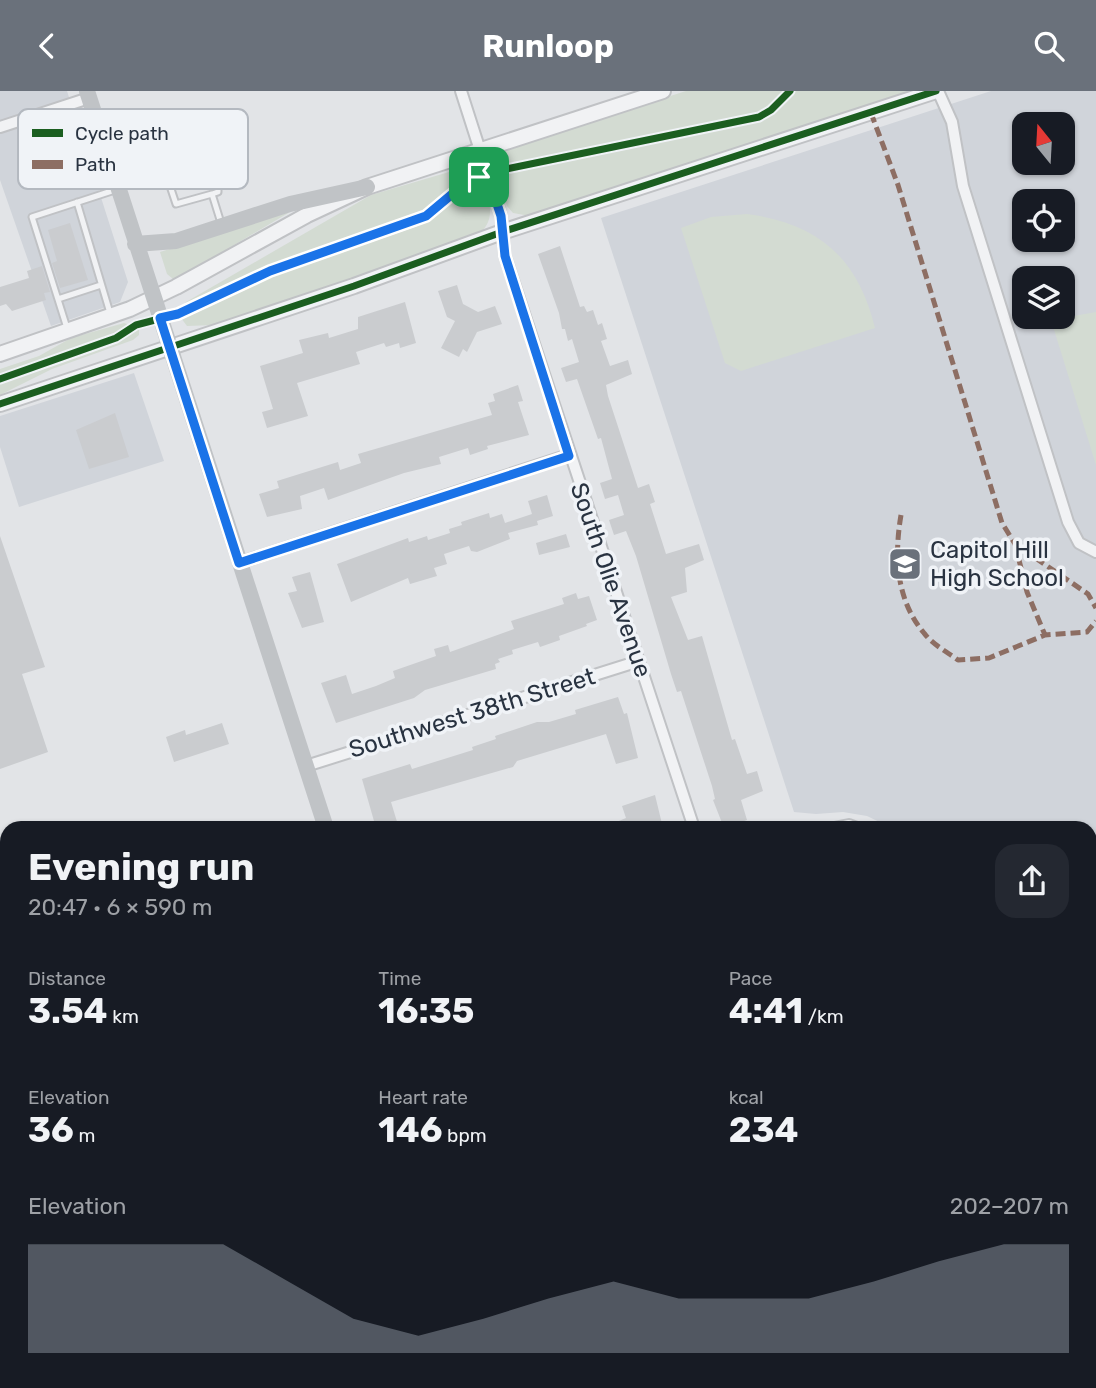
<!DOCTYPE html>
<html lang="en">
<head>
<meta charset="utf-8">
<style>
	:root { --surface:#171b24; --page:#242831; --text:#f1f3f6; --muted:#9ea1a6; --accent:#6a717b }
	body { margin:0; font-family:Rubik,sans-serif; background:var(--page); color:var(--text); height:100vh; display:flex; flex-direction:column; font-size:26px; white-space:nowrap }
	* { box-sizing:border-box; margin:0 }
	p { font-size:23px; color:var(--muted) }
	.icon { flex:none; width:38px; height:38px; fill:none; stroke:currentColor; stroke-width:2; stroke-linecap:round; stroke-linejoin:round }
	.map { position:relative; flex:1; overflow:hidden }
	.side { position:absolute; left:0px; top:730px; width:1097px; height:569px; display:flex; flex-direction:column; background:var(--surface); border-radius:21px 21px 0 0; box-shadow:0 2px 5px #0004 }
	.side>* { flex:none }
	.needle { width:46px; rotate:342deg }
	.controls { position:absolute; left:1012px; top:21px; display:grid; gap:14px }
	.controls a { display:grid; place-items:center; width:63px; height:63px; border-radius:14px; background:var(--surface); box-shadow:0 2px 5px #0004; font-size:35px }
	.pin { position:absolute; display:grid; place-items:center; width:60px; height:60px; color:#fff; margin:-30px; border-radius:14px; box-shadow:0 4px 10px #0006 }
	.round { display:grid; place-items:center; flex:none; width:74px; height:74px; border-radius:21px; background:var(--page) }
	.head { display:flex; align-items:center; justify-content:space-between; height:119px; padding:0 28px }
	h1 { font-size:38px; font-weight:700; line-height:52px }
	.stats { display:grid; grid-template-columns:repeat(3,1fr); gap:10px; height:119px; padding:7px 28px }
	.stats div { display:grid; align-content:center }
	.stats b { font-size:35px; font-weight:700 }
	.stats small { font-size:19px; font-weight:400 }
	.stats p { font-size:19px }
	.chart { height:196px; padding:14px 28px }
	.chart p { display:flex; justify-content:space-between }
	.chart svg { width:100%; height:126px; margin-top:7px; fill:var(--accent); opacity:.7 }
	header { display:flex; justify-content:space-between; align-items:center; height:91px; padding:0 28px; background:var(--accent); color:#fff; font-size:32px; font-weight:700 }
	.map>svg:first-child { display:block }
	.built { fill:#d0d4da; fill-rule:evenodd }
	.green { fill:#d3dbd2 }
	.building { fill:#cacccf }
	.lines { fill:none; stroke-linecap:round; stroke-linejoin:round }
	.service-casing { stroke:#c0c2c5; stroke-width:9 }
	.minor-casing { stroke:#c0c2c5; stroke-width:14 }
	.tertiary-casing { stroke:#c0c2c5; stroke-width:18 }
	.service { stroke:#f1f2f4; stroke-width:5 }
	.minor { stroke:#f1f2f4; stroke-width:10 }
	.tertiary { stroke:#f1f2f4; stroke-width:14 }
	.secondary { stroke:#c0c3c6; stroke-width:16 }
	.quiet { stroke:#8d6e63; stroke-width:5; stroke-dasharray:10 5; stroke-linecap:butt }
	.cycleway-casing { stroke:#f0f3f7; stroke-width:11 }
	.cycleway { stroke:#1b5e20; stroke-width:7 }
	.route-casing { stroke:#fff; stroke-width:14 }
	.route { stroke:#1a73e8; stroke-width:9 }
	.labels { text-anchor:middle; stroke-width:7; stroke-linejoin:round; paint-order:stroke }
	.poi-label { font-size:24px; fill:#293341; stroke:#f0f3f7; text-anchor:start }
	.street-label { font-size:24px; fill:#293341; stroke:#f0f3f7 }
	.key { fill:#f0f3f7; stroke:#b4b9c0; stroke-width:2 }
	.key-label { font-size:19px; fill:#293341 }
</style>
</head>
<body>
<header><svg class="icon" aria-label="back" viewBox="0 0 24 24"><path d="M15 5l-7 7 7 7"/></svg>Runloop<svg class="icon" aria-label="search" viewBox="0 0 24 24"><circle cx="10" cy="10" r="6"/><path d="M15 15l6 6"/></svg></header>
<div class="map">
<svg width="1096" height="1297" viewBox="0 0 1096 1297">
	<rect width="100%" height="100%" fill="#e2e4e7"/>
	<path class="built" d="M0,0h67l61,191 -8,20 -69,24 -51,-146z
		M991,0h105v756l-6,2v-21h-198l-25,-12 -24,-4 -27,2 -22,-2 -193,-594zM1024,33h38v39h-38zM1024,110h38v39h-38zM1024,187h38v39h-38z
		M134,282l30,88 -145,46 -19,-60v-31z
		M7,1249v43h479l2,5h-488v-46z
		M533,1292h532l2,5h-532z"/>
	<path class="green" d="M686,0h226l-382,125 -17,-3 -6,-7 -12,-38 10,-19z
		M466,76l11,5c9,18 22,44 4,60l-124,46 -142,47 -28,1 -9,-12 8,-12 185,-107z
		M290,121l-110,65 -7,2 -6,-5 -7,-22z
		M747,123c71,9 111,44 128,114l-134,43 -16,-8 -44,-135 30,-11z
		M1096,221v153l-45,-145z
		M124,232l15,5v7l-6,5 -81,29 -52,26v-26l39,-13 32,-18z"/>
	<path class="building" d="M70,132l18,57 -28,8 -8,-25 5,-2 -9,-31z
		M560,155l20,61 4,-1 3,6 6,-2 5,15 4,-2 5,16 -6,2 9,25 18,-6 4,14 -26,11 2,11 30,92 11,-4 6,18 -5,2 16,50 33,-10 5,16 -19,8 2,24 -16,5 17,43 14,-4 30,104 3,-1 12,35 10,-3 6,20 -22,9 6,20 -23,8 -11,-28 2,-1 -3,-13 -31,-95 -4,1 -6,-18 -35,-118 -10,-25 -12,4 -5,-15 15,-5 -6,-20 -13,4 -5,-16 12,-4 -11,-41 -3,1 -21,-60 -11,3 -5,-14 18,-6 -7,-23 -4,2 -3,-12h-3l-3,-16 -21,-59z
		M42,175l8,26 -6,1 2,7 -34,11 -6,-7 -6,2v-19l29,-9 -2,-7z
		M457,194l6,19 15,8 17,-6 7,18 -25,8 -10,20 -4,-3 -4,8 -18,-9 14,-27 -8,-4 -9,-26z
		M405,211l11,41 -16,5 -1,-5 -13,4 -2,-4 -28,9 4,12 -63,19 11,33 -41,12 -5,-16 11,-3 -13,-43 43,-13 -4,-13 29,-7 1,5 29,-9v-12z
		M518,294l5,16 -5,1 11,33 -42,11 1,3 -18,6 -2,-7 -29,9 2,7 -37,9 -76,27 -4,-12 -24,8 2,13 -35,8 -8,-23 20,-6 -2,-7 61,-19 2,8 21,-7 -3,-9 134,-39 -4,-12 7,-2 -2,-7z
		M115,322l14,44 -40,12 -13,-39z
		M547,404l6,21 -16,5 1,4 -30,8 2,6 -33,13 -6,-1 -2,-5 -25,8 3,10 -13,4 3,8 -27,8 -2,-6 -57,24 -14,-38 71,-26 1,4 18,-6 1,4 22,-7 -1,-4 13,-4 -1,-3 28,-9 1,5 12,-4 3,9 27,-9 -4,-13z
		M566,443l4,13 -31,8 -3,-12z
		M0,445l45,131 -23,7 26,78 -48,17z
		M310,481l14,50 -22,6 -14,-35 9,-2 -5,-14z
		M576,502l2,6 11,-3 8,24 -11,4 1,2 -28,10 1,4 -20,7 -2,-5 -26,8 1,4 -15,5 2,3 -5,2 1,5 -71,21 -11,8 -78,25 -15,-40 25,-8 6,19 24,-8 19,-8 -2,-7 43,-15 -2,-7 14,-4 2,7 64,-23 -3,-8 53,-17 -2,-6z
		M618,606l6,17 3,-1 11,45 -22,6 -10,-30 -89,27 -4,6 -122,35 7,23 -22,3 -14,-49 48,-15 2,5 61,-19 -1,-3 24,-8 -1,-3 42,-14h12l27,-8 -1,-4z
		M222,632l7,21 -55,18 -8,-25 19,-7 1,5z
		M655,704l8,33h-61l24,-10 -4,-12z"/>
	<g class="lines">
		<defs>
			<path id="service" d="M156,53l40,-13 4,2 18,52v7l-6,2
				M113,67l43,-14 20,60 36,-10 9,29
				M77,111l33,111
				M58,208l43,-14
				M67,237l-35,-111 86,-28
				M43,1292l2,5
				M92,1292l2,5
				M543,1292l1,5
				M704,1292l2,5
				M1004,1292l2,5
				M1047,1292l2,5
				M8,1297l17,-5
				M140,1297l19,-5
				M559,1297l16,-5
				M653,1297l17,-5"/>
			<path id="minor" d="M461,0l40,125 4,40 189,572
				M938,0l14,31 11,64 105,336 11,21 17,9
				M0,36l89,-29
				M239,472l330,-108
				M306,675l333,-105
				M834,737l15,-3 8,3
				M1090,866l6,-2
				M0,1042l7,-3
				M1090,1068l6,-1
				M0,1231l7,-3
				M0,1267l7,-2
				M1090,1278l6,-2
				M219,1292l2,5
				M1088,1292l2,5"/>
			<path id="tertiary" d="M0,263l130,-45 46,-22 131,-72 60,-28 296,-96
				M0,313l354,-118 148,-54 434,-141"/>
		</defs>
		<use href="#service" class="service-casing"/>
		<use href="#minor" class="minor-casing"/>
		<use href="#tertiary" class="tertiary-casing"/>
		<use href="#service" class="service"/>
		<use href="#minor" class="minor"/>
		<use href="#tertiary" class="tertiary"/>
		<path class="secondary" d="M87,0l239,737
			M135,153l41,-3 114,-37 77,-17
			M508,1292l2,5"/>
		<path class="quiet" d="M871,22l27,72 104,338 13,21 73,50 8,14
			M901,424c-7,41 -5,85 23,118 8,11 23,19 34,27l31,-2 56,-23 42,-3 9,-11
			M1015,453l12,48 18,43"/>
		<defs>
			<path id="cycleway" d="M0,288l116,-41 20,-13 42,-11 92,-43 145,-50 18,-10 30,-26 38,-15 258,-53 12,-7 19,-19
				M0,313l354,-118 148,-54 434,-141"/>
		</defs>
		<use href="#cycleway" class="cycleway-casing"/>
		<use href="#cycleway" class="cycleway"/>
	</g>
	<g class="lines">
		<defs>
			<path id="route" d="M487,83l14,42 4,40 64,200 -330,107 -79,-245 18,-4 92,-43 156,-55 37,-31z"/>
		</defs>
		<use href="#route" class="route-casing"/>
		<use href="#route" class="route"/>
	</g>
	<defs>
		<symbol id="school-square" viewBox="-11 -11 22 22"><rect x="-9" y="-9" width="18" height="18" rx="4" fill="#6a717b" stroke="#f0f3f7"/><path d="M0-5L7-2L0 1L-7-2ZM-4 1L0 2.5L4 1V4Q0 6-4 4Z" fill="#fff"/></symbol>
	</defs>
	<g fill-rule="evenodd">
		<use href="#school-square" x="886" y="454" width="38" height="38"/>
	</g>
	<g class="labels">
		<g class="poi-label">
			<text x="930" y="467">Capitol Hill<tspan x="930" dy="28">High School</tspan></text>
		</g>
		<g class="street-label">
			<text transform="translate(611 489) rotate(71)" y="8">South Olie Avenue</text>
			<text transform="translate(472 622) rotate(-17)" y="8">Southwest 38th Street</text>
		</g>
	</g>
	<rect x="18" y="18" width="230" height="80" rx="10" class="key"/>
	<rect x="32" y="38" width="31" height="8" fill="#1b5e20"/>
	<rect x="32" y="69" width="31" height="9" fill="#8d6e63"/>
	<g class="key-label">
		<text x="75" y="49">Cycle path</text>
		<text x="75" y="80">Path</text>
	</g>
</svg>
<div class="controls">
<a><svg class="needle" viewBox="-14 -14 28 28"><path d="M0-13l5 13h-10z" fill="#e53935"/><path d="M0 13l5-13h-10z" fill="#9ea1a6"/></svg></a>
<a><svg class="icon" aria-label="locate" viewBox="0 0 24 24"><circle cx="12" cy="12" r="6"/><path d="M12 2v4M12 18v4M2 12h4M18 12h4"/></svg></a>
<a><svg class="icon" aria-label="layers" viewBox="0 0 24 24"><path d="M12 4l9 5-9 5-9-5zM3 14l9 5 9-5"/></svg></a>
</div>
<div class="pin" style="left:479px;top:86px;background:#1e9e55"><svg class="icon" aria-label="arrive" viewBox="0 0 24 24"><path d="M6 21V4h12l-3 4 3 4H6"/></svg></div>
<section class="side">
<div class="head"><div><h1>Evening run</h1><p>20:47 · 6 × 590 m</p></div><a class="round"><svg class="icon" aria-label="share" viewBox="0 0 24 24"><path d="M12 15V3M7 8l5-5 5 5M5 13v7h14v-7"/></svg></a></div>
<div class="stats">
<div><p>Distance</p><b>3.54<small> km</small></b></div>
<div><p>Time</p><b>16:35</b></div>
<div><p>Pace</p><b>4:41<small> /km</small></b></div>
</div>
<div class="stats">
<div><p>Elevation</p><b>36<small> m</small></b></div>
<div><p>Heart rate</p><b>146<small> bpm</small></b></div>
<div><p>kcal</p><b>234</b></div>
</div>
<div class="chart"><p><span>Elevation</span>202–207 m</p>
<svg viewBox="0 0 160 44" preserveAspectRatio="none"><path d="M0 44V6L10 6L20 6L30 6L40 19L50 32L60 38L70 32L80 25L90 19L100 25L110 25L120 25L130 19L140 12L150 6L160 6V44z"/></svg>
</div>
</section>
</div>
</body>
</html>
